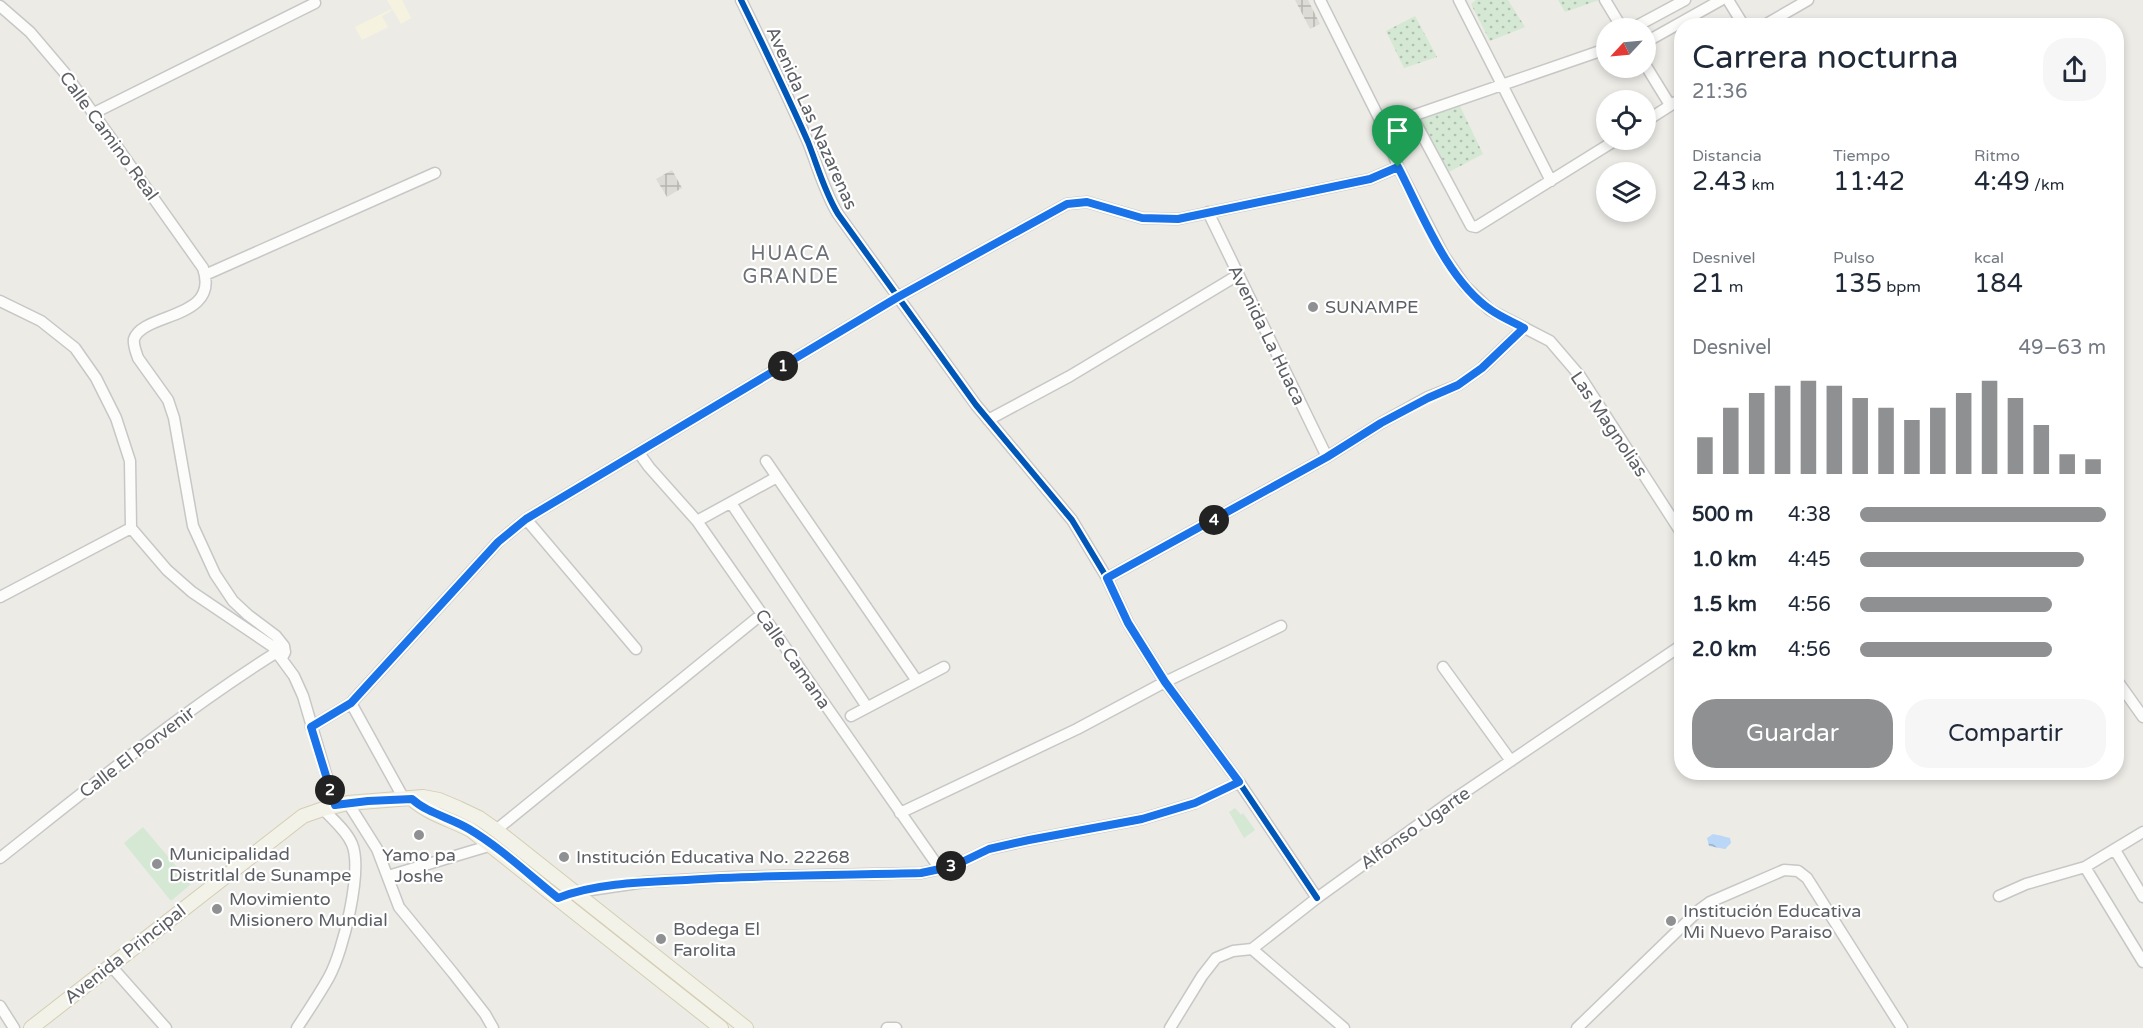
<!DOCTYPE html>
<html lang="es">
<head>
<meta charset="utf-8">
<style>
	:root { --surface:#fff; --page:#f6f6f7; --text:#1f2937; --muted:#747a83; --accent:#8e9092 }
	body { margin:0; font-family:"Varela Round",sans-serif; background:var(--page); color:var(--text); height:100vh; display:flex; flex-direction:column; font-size:22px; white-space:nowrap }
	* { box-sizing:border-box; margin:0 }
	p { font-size:20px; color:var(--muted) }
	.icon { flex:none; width:33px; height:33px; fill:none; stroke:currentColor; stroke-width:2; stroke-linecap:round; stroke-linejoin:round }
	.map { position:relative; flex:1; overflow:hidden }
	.details { position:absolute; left:1674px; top:18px; width:450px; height:762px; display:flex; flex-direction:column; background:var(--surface); border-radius:24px; box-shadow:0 3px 9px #0003 }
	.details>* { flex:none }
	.needle { width:39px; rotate:244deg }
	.tools { position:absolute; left:1596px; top:18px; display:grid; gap:12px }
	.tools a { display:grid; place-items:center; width:60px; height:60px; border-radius:50%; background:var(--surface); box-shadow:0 3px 9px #0003; font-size:30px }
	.pin { position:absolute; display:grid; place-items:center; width:51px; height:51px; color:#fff; margin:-62px -26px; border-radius:50% 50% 50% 0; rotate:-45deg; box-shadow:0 0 6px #0007 }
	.pin .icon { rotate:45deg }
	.km { position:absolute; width:30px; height:30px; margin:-15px; border-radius:50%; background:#222; color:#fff; font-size:16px; line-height:30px; text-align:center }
	.round { display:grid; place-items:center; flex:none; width:63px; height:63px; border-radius:24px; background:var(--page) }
	.headline { display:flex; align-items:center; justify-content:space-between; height:102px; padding:0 18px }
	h1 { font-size:33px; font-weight:600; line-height:45px }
	.figures { display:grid; grid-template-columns:repeat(3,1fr); gap:9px; height:102px; padding:6px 18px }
	.figures div { display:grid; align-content:center }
	.figures b { font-size:26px; font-weight:600 }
	.figures small { font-size:16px; font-weight:400 }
	.figures p { font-size:16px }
	.chart { height:168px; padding:12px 18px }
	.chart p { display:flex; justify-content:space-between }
	.chart svg { width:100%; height:108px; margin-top:6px; stroke:var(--accent); stroke-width:6 }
	.cta { display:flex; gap:12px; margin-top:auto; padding:12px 18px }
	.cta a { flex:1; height:69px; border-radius:24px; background:var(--accent); color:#fff; font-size:24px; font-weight:600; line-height:69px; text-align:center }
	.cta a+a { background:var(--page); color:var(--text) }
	ul { padding:0 18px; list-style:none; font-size:20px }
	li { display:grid; grid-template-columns:96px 72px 1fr; align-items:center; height:45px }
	li i { height:15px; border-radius:8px; background:var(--accent) }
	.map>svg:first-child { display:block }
	.commercial { fill:#f5f3df }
	.industrial { fill:url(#industrial-grid) }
	.grass { fill:url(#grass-dots) }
	.garden { fill:#d4e8d4 }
	.water { fill:url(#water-waves) }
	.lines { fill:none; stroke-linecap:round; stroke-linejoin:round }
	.minor-casing { stroke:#c8c7c7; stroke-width:13 }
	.major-casing { stroke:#d4ceb4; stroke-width:16 }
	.minor { stroke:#fcfcfb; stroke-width:10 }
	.major { stroke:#f3f2e8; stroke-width:14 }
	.cycleway-casing { stroke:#fff; stroke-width:10 }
	.cycleway { stroke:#0057b8; stroke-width:6 }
	.route-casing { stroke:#fff; stroke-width:12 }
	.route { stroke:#1a73e8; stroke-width:8 }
	.poi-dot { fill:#8e9092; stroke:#fff; stroke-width:2 }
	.labels { text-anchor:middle; stroke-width:4.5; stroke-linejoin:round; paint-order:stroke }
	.street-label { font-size:18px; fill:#5c5f64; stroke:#fff }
	.poi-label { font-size:18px; fill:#5c5f64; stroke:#fff; text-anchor:start }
	.neighbourhood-label { font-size:20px; letter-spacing:1.5px; fill:#6d7176; stroke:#fff }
</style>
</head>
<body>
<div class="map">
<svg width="2143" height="1028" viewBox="0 0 2143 1028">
	<defs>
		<pattern id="industrial-grid" width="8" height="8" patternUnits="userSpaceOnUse" patternTransform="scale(1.5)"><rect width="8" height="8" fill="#dcdbd6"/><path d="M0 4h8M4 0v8" fill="none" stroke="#b6b5b1"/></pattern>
		<pattern id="grass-dots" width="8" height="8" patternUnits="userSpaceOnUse" patternTransform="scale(1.5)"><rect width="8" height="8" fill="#d4e8d4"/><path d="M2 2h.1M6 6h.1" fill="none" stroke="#afbfb0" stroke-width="1.8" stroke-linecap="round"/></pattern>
		<pattern id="water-waves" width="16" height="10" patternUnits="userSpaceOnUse" patternTransform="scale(1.5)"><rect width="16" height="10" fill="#bad7f7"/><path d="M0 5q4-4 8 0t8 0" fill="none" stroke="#9ab2cc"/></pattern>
	</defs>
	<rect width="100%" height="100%" fill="#ecebe6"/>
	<path class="commercial" d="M387,0h15l9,18 -10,6z
		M391,9v2l-9,5 6,11 -26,13 -7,-13z"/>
	<path class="industrial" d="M1295,0h13l12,24 -10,5z
		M672,170l10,18 -15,9 -11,-18z"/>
	<path class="grass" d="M1476,0h32l17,27 -35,14 -19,-37z
		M1558,0h41l-34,12z
		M1415,16l22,41 -33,11 -18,-37z
		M1460,106l23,48 -34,18 -29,-52z"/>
	<path class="garden" d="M1235,808l6,7 2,-2 12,17 -11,8 -15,-26z
		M143,827l48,57 -20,17 -47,-58z"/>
	<path class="water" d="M1713,834l17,4 1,5 -6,6 -16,-3 -2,-8z"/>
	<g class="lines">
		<defs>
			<path id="minor" d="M741,0c23,47 46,94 67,142 10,25 16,49 30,72l138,191 96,115 35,58 21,45 37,59 74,100 78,116
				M1320,0l63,126 15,41 46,89 21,30 25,24 60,31 30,35 102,158
				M1459,0l92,181
				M1605,0l17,28
				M1728,0l16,26
				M0,6l30,26 34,40 139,196c18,52 -60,44 -69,71 -1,6 2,13 4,19l30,42 6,18 19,108 22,48 18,27 15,14 28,21 8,10 1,6 -3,6
				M1763,26l45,-26
				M1633,28l52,-28
				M1646,42l75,-42
				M1646,66l24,39
				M94,113l221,-110
				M1412,116l59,110 5,1 140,-87
				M1646,121l36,-23
				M1383,126l223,-77
				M1208,212l119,245
				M205,275l230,-102
				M0,301l41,20 34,27 21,30 20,40 14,43 1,67 36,42 25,22 80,54 22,30 9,20 32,109
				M988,420l82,-44 168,-101
				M639,453l10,14 48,54 243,348
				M766,461l151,220
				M731,503l136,204
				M526,519l110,130
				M697,521l80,-44
				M1107,578l220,-121 54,-34 47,-26 30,-12 24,-17 42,-40
				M0,597l131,-69
				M1443,667l68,94
				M2116,679l27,38
				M351,703l53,96
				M851,716l93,-49
				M311,727l40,-24 147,-161 28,-23 372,-222 169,-93 20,-2 55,16 36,1 192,-40 28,-12
				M348,803l29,46 22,58 54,66 32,41 8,14
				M900,813l177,-84 88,-47 116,-56
				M496,830l266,-216
				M2115,850l28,47
				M0,858c90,-71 180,-145 277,-206
				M2085,867l58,95
				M388,876l104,-31
				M570,893l75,-11 87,-5 189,-4 19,-4 22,-7 27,-13 40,-9 113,-21 53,-16 44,-21
				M1999,896l27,-12 59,-17 58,-35
				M1252,949l92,79
				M111,966l55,62
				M0,1006l14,22
				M297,1028c11,-17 22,-33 32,-51 14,-25 34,-107 23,-133 -6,-14 -20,-25 -29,-35
				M887,1028h9
				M1170,1028l32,-52 14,-18 17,-7 19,-2 65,-51 130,-94 235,-159
				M1577,1028l122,-118 11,-8 74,-32 14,1 9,7 95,150"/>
			<path id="major" d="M412,799c15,14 40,21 59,31l250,198
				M31,1028l272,-212 20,-7 25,-6 75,-6 16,3 19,8 21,10 17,12 250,198"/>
		</defs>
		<use href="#minor" class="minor-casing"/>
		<use href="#major" class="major-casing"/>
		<use href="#minor" class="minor"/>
		<use href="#major" class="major"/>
		<defs>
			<path id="cycleway" d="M741,0c23,47 46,94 67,142 10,25 16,49 30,72l138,191 96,115 35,58 21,45 37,59 74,100 78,116
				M311,727l40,-24 147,-161 28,-23 372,-222 169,-93 20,-2 55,16 36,1 192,-40 28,-12"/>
		</defs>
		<use href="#cycleway" class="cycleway-casing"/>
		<use href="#cycleway" class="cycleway"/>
	</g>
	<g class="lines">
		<defs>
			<path id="route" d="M1398,167c24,46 49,113 93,143 10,7 22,12 33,18l-42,40 -24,17 -30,13 -47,25 -54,34 -220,121 21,45 37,59 74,100 -44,21 -53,16 -113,21 -40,9 -27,13 -22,7 -19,4c-79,2 -157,2 -235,7 -40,2 -90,3 -128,18 -29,-23 -57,-50 -89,-69 -18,-11 -42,-16 -57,-30l-44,2 -33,4 -24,-78 40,-24 147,-161 28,-23 372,-222 169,-93 20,-2 55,16 36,1 192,-40z"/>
		</defs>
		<use href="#route" class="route-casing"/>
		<use href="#route" class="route"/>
	</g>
	<g class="poi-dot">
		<circle cx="1313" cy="307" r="6"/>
		<circle cx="419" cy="835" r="6"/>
		<circle cx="564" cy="857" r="6"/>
		<circle cx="157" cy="864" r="6"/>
		<circle cx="217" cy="909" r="6"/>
		<circle cx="1671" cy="921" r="6"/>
		<circle cx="661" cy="939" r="6"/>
	</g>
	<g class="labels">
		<g class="street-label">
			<text transform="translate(812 118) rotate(66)" y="6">Avenida Las Nazarenas</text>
			<text transform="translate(109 136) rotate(54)" y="6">Calle Camino Real</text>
			<text transform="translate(1267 335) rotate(64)" y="6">Avenida La Huaca</text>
			<text transform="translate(1609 424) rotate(56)" y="6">Las Magnolias</text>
			<text transform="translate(793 659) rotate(55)" y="6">Calle Camana</text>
			<text transform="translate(137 752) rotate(-37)" y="6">Calle El Porvenir</text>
			<text transform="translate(1415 828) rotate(-35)" y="6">Alfonso Ugarte</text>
			<text transform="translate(125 954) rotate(-38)" y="6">Avenida Principal</text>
		</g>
		<g class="poi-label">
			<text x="1325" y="313">SUNAMPE</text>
			<text x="169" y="860">Municipalidad<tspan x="169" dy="21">Distritlal de Sunampe</tspan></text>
			<text x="419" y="861" text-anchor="middle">Yamo pa<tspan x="419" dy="21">Joshe</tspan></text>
			<text x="576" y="863">Institución Educativa No. 22268</text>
			<text x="229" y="905">Movimiento<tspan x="229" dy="21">Misionero Mundial</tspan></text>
			<text x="1683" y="917">Institución Educativa<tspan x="1683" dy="21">Mi Nuevo Paraiso</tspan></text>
			<text x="673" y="935">Bodega El<tspan x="673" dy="21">Farolita</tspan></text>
		</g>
		<g class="neighbourhood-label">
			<text x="791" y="260">HUACA<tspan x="791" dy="23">GRANDE</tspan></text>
		</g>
	</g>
</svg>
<div class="tools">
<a><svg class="needle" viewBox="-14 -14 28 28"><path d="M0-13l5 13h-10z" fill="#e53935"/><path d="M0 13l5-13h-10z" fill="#747a83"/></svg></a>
<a><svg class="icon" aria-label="locate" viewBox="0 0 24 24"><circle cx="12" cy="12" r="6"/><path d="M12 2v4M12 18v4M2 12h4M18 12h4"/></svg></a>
<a><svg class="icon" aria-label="layers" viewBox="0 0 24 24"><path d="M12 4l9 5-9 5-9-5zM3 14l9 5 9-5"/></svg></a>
</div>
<div class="pin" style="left:1398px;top:167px;background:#1e9e55"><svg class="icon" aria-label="arrive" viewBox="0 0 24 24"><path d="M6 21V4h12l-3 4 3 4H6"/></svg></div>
<b class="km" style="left:783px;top:366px">1</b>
<b class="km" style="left:330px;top:790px">2</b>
<b class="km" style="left:951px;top:866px">3</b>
<b class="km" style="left:1214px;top:520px">4</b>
<section class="details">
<div class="headline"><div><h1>Carrera nocturna</h1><p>21:36</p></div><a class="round"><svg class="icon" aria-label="share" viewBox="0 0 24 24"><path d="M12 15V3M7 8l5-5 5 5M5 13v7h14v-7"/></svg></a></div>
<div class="figures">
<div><p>Distancia</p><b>2.43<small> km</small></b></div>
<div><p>Tiempo</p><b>11:42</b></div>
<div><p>Ritmo</p><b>4:49<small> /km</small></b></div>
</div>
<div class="figures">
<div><p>Desnivel</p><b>21<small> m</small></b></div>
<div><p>Pulso</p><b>135<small> bpm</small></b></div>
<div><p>kcal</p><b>184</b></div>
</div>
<div class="chart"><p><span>Desnivel</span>49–63 m</p>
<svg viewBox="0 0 160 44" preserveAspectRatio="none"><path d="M5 44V29M15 44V17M25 44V11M35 44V8M45 44V6M55 44V8M65 44V13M75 44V17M85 44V22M95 44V17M105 44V11M115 44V6M125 44V13M135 44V24M145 44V36M155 44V38"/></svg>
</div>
<ul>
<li><b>500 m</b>4:38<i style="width:100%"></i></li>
<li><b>1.0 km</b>4:45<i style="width:91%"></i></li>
<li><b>1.5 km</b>4:56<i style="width:78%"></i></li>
<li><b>2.0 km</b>4:56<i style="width:78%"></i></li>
</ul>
<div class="cta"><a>Guardar</a><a>Compartir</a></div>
</section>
</div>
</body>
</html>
